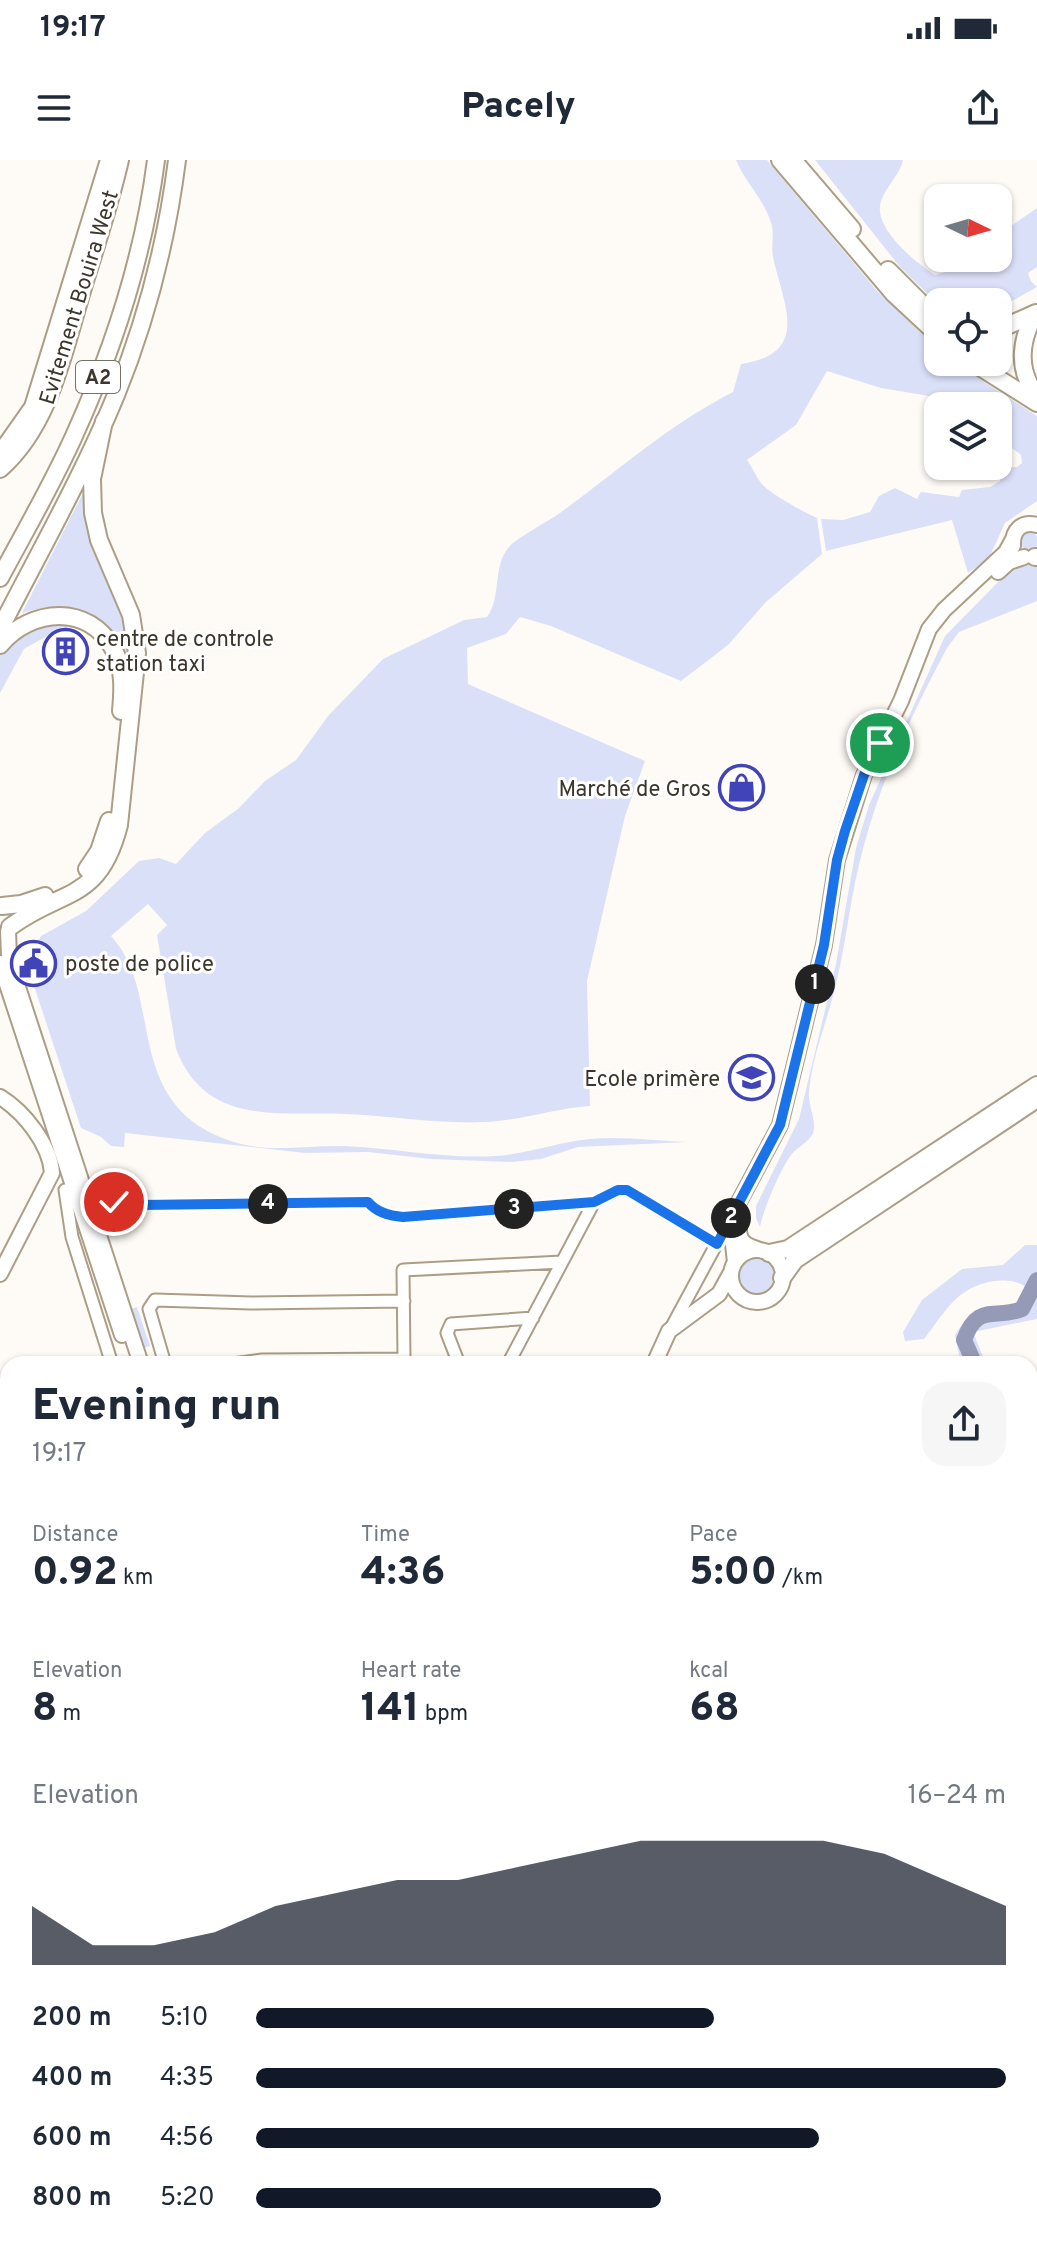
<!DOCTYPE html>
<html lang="en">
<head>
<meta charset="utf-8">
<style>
	:root { --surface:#fff; --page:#f6f6f7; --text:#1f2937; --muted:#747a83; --accent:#111827 }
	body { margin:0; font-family:Overpass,sans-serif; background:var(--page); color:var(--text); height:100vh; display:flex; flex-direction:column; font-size:30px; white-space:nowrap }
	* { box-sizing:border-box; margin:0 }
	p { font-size:26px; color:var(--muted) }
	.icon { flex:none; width:44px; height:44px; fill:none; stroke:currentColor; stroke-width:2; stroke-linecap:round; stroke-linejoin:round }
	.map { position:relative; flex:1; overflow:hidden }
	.sheet { position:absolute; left:0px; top:1196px; width:1038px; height:890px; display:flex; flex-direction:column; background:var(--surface); border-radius:24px 24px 0 0; box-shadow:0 2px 6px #0004 }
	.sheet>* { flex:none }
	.needle { width:52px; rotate:95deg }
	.fabs { position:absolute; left:924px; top:24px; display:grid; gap:16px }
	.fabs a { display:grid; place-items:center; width:88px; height:88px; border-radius:16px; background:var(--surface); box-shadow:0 2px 6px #0004; font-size:40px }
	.pin { position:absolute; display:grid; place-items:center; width:68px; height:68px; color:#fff; margin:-34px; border:4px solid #fff; border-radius:50%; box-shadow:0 2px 8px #0007 }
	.km { position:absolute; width:40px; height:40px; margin:-20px; border-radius:50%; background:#222; color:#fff; font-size:22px; line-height:40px; text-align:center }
	.round { display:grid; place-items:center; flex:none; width:84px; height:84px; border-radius:24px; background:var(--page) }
	.head { display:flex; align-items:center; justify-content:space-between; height:136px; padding:0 32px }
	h1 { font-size:44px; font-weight:800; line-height:60px }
	.metrics { display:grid; grid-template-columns:repeat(3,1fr); gap:12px; height:136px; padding:8px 32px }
	.metrics div { display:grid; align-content:center }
	.metrics b { font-size:40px; font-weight:800 }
	.metrics small { font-size:22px; font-weight:400 }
	.metrics p { font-size:22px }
	.chart { height:224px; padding:16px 32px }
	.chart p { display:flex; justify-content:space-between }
	.chart svg { width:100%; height:144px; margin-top:8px; fill:var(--accent); opacity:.7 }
	ul { padding:0 32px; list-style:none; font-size:26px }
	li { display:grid; grid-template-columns:128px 96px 1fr; align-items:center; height:60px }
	li i { height:20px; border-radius:10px; background:var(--accent) }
	.status { display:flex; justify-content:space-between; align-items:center; height:56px; padding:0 40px; background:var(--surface); direction:ltr }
	.status svg { height:22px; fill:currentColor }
	header { display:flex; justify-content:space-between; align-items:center; height:104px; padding:0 32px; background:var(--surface); font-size:36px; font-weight:800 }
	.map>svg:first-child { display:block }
	.green { fill:#dbe0f9 }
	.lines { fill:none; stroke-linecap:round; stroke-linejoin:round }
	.river { stroke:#959ab6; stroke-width:16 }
	.minor-casing { stroke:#ac9e85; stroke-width:15 }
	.major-casing { stroke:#ac9e85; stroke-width:18 }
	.highway-casing { stroke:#ac9e85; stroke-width:20 }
	.minor { stroke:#fff; stroke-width:11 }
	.major { stroke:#fff; stroke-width:14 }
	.highway { stroke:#fff; stroke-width:16 }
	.route-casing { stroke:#fff; stroke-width:16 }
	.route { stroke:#1a73e8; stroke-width:10 }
	.labels { text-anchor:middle; stroke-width:6; stroke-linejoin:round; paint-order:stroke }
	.shield { fill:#fff; stroke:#76726b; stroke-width:2 }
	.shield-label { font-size:20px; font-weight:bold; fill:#3c362b }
	.street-label { font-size:22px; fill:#3c362b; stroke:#fff }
	.poi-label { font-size:22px; fill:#3c362b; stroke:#fff; text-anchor:start }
</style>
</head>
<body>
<div class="status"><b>19:17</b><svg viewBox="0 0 49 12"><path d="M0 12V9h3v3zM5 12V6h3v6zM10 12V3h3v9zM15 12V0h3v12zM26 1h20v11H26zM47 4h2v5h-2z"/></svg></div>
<header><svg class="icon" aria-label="menu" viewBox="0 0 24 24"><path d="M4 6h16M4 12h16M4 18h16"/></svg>Pacely<svg class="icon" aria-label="share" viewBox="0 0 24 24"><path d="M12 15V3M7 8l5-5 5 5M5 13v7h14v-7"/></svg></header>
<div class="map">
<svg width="1037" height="2085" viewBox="0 0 1037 2085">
	<rect width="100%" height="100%" fill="#fefbf6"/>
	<path class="green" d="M736,0h31l111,132 60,57v13h16l83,54v85l-32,22 -16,35 -21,15 -16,-53 -126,31 -5,-32 22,1 27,-8 9,-16 16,-8 22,11 4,-7 38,5 3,-7 28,-3 10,-6v-9l9,-5h8l5,-4 -1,-8 -23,-18v-31h-47l-22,-10 -48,-8 -54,-17 -31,54 -49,35c5,7 9,16 14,23 7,9 44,30 56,35l5,36 -56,48 -38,43 -47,36 -130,-55 -31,-9 -14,17 -39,14 1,36 177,77 -20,55 -38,165 3,125c-31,2 -61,12 -92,15 -51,5 -102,-5 -153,-7 -67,-3 -139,13 -169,-65l-19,-114 10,-10 -19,-21 -37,32c44,48 23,122 68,173 16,18 39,29 62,35 33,8 69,1 103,2 50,2 100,13 151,10 32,-2 63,-14 95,-17 32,-3 66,2 97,3l-109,5 -37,12 -29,3 -81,-3 -63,-7 -63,1 -180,-20 -1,14 -13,-1 -10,-9 -20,-9 -50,-151 12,-6 -7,-26 5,-9 45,-25 53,-50 20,-3 17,6 29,-31 34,-25 26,-27 31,-21 32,-44 55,-57 81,-39 23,-3c15,-20 5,-51 22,-70 7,-9 40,-26 51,-34 59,-43 107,-87 173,-121l8,-28c71,-11 42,-60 32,-107 -2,-10 1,-21 -1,-31 -6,-25 -27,-43 -36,-66z
		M815,0h88c-3,16 -21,30 -23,46 -3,25 36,57 55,69l21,-6 17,-11h25v-23l39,-27v59l-9,6 3,8 6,6 -39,22v-7l-60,2 -38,-37z
		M83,333l4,39 39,96 2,46c-12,-58 -50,-79 -106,-61z
		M1020 381a9 9 0 1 1 18 0a9 9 0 1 1-18 0Z
		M1037,403v38l-78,31 -12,16c-34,64 -66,131 -84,201 -12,43 -16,88 -26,131 -8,37 -25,75 -28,112 -1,13 6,25 5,36 0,12 -16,18 -23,27 -11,15 -27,53 -31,72l-4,-9v-12l43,-87 37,-155 20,-116 13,-43 76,-169 56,-57 20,-14z
		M46,463l20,1 2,5 -5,-2 -39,22 -24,44v-37l22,-25z
		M1025,1085h12v74l-64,13 13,32h-25l-6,-29c8,-13 18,-27 34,-29 16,-2 21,6 38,-4l2,-12c-14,-15 -44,-10 -61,0 -18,10 -31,33 -44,49l-19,2 -2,-9 19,-32 40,-31 41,-4z
		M738 1116a19 19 0 1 1 38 0a19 19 0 1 1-38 0Z
		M137,1147l13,39 -6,2 -13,-39z"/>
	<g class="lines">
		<path class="river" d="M971,1204l1,-6 -8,-18c14,-38 30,-20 58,-31l15,-29"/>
		<defs>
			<path id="minor" d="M65,1030l7,47 40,127
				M87,1036l12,6 42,3 227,-3c9,11 22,14 35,15l191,-15 24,-12h9l90,54
				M670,1170l60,-111
				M165,1204l-16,-55 6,-9 96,3 153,-2
				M233,1204l29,-4 142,-1 -1,-89 159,-8
				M459,1204l-12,-31 4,-9 82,-6
				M508,1204l86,-162
				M0,1471l8,-3
				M0,1538l8,-3
				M0,1611l8,-4
				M0,1721l8,13
				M1030,1746h7
				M1030,1755l7,-1
				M1030,1771l7,-3
				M1030,1816l7,-3
				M0,1897l8,4
				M1030,1972l7,14
				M0,1993l8,4
				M1030,2036l7,-9
				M0,2043l8,-17
				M154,2078l3,7
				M269,2078l3,7
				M850,2078l3,7
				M918,2078l4,7
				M178,2085l17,-7
				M344,2085l13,-7
				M991,2085l5,-7"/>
			<path id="major" d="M1013,386c-1,-16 9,-25 24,-21
				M998,412l11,-10 15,-5
				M8,771l1,25 6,22 126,386
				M0,803l122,372
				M0,937c24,15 50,47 52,76l-52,101
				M739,1066c-1,18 9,20 24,25
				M731 1116a26 26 0 1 1 52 0a26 26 0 1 1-52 0Z
				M735,1102l-4,-35 1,-12 48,-90 44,-180 13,-85 27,-85 37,-74 28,-72 15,-19 62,-58 7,-13
				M654,1204l15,-33 50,-37 11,-20
				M0,1308l8,21
				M395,2078l1,7
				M408,2078l1,7
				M775,2078l4,7
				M790,2078l3,7
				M32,2085l9,-7"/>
			<path id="highway" d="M780,0l114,134 44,41
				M793,0l59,69
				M888,110l50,50
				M998,170l38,-17
				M972,202l65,41
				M1034,232c-17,-25 -13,-53 1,-78
				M0,294l33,-47 76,-247
				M0,309c50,-44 63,-116 82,-178 13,-43 28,-87 38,-131
				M1035,397h2
				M0,418c25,-47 52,-93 74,-142 39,-86 70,-182 82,-276
				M0,469c40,-78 83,-154 116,-234 30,-74 51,-156 61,-235
				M0,485c31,-37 89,-42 114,5 10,20 9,39 7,61
				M87,709l12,-18 10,-30
				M2,746l19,-2 24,-8
				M10,767c52,-39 89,-24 109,-102l18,-172 -6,-38 -32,-75 -6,-27 -1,-34 12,-58
				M769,1093l19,-4 249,-164
				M782,1118l13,-18 242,-161"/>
		</defs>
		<use href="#minor" class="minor-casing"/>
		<use href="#major" class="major-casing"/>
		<use href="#highway" class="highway-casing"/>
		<use href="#minor" class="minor"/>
		<use href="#major" class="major"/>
		<use href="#highway" class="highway"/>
	</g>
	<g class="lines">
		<defs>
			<path id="route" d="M114,1042l27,3 227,-3c9,11 22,14 35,15l191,-15 24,-12h9l90,54 63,-119 44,-180 13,-85 8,-29 19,-56 16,-32"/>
		</defs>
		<use href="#route" class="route-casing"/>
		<use href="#route" class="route"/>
	</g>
	<defs>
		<symbol id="building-ring" viewBox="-11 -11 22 22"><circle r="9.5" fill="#fff" stroke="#4143b8" stroke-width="1.5"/><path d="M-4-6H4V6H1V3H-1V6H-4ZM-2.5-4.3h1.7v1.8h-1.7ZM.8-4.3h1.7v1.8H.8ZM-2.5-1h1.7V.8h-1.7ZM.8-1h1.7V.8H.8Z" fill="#4143b8"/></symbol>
		<symbol id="shop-ring" viewBox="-11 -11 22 22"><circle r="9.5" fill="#fff" stroke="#4143b8" stroke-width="1.5"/><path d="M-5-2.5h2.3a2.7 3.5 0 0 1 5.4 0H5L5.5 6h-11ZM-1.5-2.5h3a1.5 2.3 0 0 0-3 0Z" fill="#4143b8"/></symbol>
		<symbol id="civic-ring" viewBox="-11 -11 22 22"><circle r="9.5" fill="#fff" stroke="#4143b8" stroke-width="1.5"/><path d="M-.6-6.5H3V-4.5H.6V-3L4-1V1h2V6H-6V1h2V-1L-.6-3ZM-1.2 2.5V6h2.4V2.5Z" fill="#4143b8"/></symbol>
		<symbol id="school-ring" viewBox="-11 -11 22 22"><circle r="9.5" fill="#fff" stroke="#4143b8" stroke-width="1.5"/><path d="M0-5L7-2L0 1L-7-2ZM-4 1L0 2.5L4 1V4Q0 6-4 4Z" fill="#4143b8"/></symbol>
	</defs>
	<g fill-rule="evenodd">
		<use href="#building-ring" x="40" y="466" width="51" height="51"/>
		<use href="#shop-ring" x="716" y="602" width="51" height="51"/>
		<use href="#civic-ring" x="8" y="778" width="51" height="51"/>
		<use href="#school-ring" x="726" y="892" width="51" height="51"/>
	</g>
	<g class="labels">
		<rect class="shield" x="76" y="201" width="44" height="32" rx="6"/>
		<g class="shield-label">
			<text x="98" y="224">A2</text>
		</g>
		<g class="street-label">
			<text transform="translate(78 137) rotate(-73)" y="8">Evitement Bouira West</text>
		</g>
		<g class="poi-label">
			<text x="96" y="486">centre de controle<tspan x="96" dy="25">station taxi</tspan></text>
			<text x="711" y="636" text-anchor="end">Marché de Gros</text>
			<text x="65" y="811">poste de police</text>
			<text x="720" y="926" text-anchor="end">Ecole primère</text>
		</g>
	</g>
</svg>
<div class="fabs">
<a><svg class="needle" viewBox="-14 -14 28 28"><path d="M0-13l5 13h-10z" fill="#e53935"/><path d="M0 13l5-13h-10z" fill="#747a83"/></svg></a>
<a><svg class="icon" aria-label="locate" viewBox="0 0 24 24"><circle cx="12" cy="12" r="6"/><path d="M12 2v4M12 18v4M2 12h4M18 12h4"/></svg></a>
<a><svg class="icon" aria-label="layers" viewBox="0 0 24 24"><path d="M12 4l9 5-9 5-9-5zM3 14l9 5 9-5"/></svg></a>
</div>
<div class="pin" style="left:880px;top:583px;background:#1e9e55"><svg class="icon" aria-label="arrive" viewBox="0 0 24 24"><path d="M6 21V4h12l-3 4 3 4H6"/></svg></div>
<div class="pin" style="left:114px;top:1042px;background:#d93025"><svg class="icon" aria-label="check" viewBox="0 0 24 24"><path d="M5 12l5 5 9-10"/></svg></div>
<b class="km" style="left:815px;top:824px">1</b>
<b class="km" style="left:731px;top:1058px">2</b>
<b class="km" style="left:514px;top:1049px">3</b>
<b class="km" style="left:268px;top:1044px">4</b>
<section class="sheet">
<div class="head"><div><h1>Evening run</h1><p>19:17</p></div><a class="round"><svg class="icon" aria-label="share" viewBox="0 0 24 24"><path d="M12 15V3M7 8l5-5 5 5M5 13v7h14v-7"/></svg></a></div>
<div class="metrics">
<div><p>Distance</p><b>0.92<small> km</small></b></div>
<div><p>Time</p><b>4:36</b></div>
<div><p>Pace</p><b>5:00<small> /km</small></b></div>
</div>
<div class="metrics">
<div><p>Elevation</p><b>8<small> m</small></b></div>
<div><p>Heart rate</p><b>141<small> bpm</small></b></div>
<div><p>kcal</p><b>68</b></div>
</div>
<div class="chart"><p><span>Elevation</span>16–24 m</p>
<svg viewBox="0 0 160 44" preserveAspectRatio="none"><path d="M0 44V26L10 38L20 38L30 34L40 26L50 22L60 18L70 18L80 14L90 10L100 6L110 6L120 6L130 6L140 10L150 18L160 26V44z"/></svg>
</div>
<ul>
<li><b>200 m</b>5:10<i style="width:61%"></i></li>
<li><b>400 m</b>4:35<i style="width:100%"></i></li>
<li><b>600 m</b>4:56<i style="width:75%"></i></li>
<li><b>800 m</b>5:20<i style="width:54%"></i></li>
</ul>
</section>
</div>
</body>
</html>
